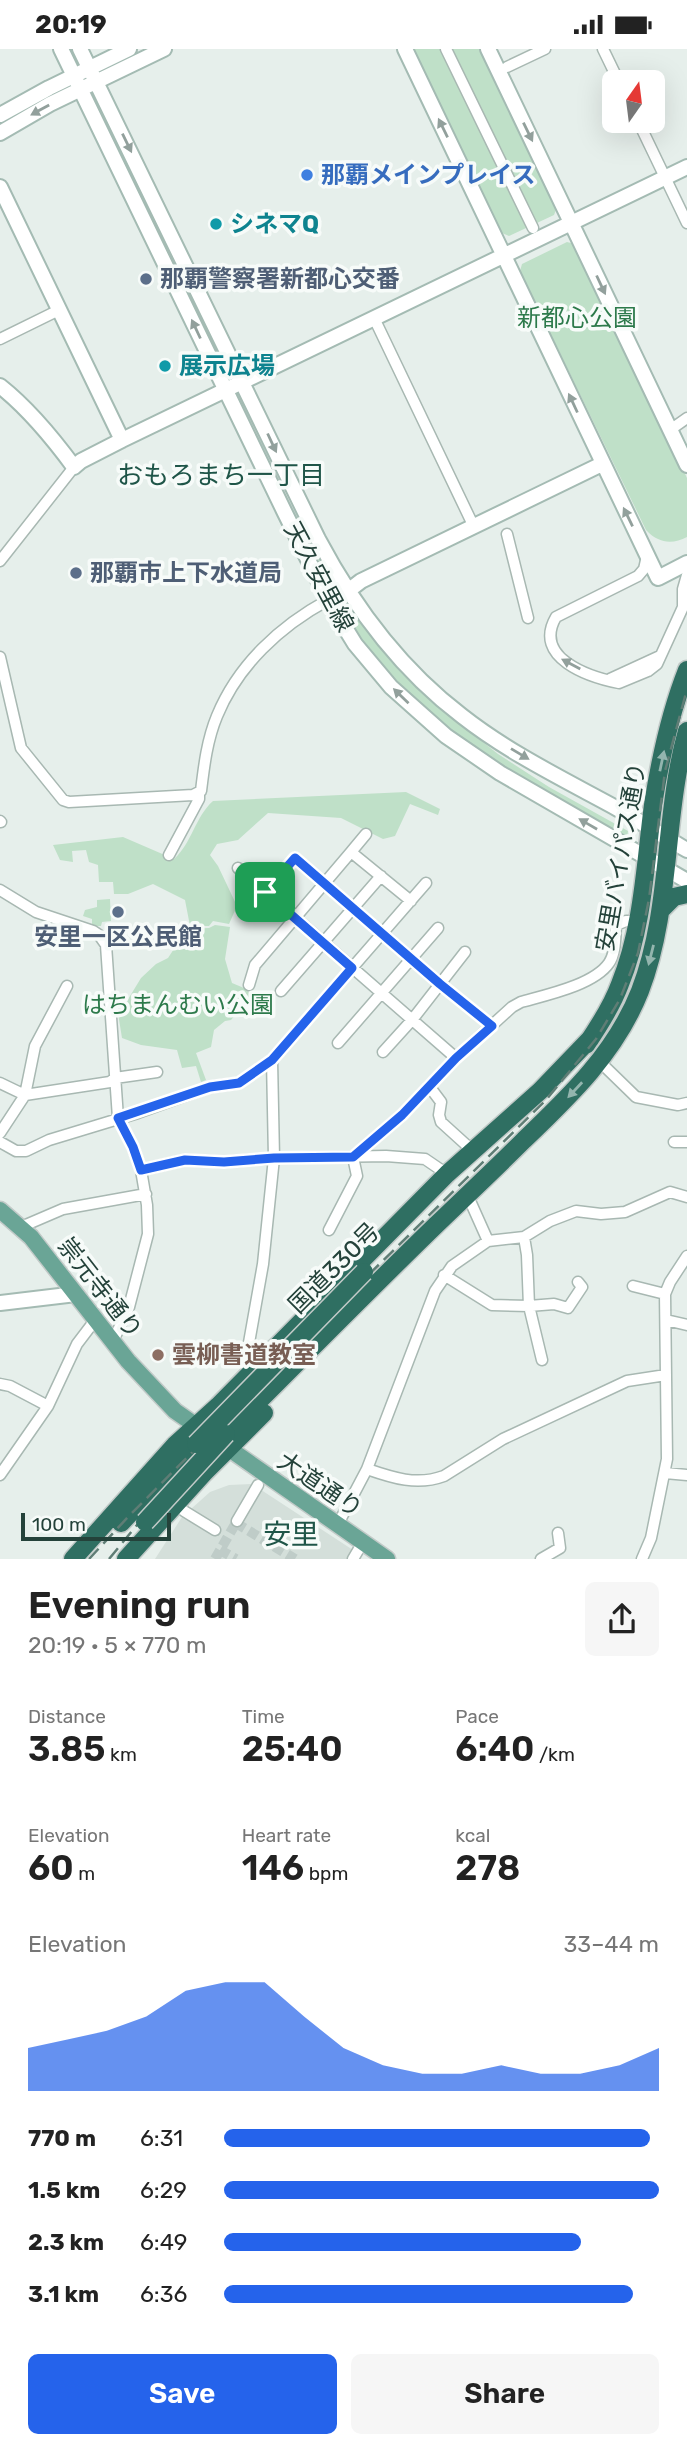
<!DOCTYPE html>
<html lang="en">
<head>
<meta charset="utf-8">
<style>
	:root { --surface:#fff; --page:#f6f6f6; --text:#222; --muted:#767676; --accent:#2563eb }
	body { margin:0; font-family:Rubik,"Noto Sans JP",sans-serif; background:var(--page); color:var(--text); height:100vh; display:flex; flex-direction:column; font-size:26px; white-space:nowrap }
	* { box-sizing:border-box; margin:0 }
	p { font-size:23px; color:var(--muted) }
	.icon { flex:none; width:38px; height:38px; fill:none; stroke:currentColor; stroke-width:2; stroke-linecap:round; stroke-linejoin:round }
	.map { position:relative; height:1510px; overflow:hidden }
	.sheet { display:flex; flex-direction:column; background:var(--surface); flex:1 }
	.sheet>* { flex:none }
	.needle { width:46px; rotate:14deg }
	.buttons { position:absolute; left:602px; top:21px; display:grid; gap:14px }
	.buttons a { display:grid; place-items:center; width:63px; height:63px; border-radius:10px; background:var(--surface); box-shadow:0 7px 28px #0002; font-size:35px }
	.scale { position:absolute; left:21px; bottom:18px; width:150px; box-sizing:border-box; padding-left:7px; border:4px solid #24423a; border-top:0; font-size:19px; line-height:24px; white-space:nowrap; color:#24423a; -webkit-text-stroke:5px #f7fbf9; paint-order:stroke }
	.pin { position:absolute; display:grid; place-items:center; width:60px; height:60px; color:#fff; margin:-30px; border-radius:14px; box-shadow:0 4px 10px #0006 }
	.round { display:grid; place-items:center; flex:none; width:74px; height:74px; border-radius:10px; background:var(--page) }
	.head { display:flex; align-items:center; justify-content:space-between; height:119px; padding:0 28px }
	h1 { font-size:38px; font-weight:600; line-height:52px }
	.metrics { display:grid; grid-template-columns:repeat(3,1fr); gap:10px; height:119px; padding:7px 28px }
	.metrics div { display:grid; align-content:center }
	.metrics b { font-size:35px; font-weight:600 }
	.metrics small { font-size:19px; font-weight:400 }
	.metrics p { font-size:19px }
	.chart { height:196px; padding:14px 28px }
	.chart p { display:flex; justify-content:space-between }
	.chart svg { width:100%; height:126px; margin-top:7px; fill:var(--accent); opacity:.7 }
	.primary-button { display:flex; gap:14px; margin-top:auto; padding:14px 28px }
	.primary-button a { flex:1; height:80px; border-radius:10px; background:var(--accent); color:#fff; font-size:28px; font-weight:600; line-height:80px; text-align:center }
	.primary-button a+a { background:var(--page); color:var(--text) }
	ul { padding:0 28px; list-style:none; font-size:23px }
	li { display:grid; grid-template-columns:112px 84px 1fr; align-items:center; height:52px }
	li i { height:18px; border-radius:9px; background:var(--accent) }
	.status { display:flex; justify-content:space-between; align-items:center; height:49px; padding:0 35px; background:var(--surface); direction:ltr }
	.status svg { height:19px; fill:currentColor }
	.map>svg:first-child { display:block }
	.built { fill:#d4dfda }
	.green { fill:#bfe0c8 }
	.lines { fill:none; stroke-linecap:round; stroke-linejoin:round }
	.street-tunnel { stroke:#bfccc8; stroke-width:10; stroke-dasharray:10 5; stroke-linecap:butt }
	.street-casing { stroke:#a8b8b2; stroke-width:13 }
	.secondary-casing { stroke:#a4bbb3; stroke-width:18 }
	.primary-casing { stroke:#c2cac8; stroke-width:19 }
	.highway-casing { stroke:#c2cac8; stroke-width:21 }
	.street { stroke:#fff; stroke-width:10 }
	.secondary { stroke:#fff; stroke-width:14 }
	.primary { stroke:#6aa596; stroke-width:16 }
	.highway { stroke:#2f6f62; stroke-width:18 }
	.rail { stroke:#5f7d75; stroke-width:2.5; stroke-dasharray:14 7; stroke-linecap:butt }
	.highway-bridge-casing { stroke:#c2cac8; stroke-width:21; stroke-linecap:butt }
	.highway-bridge { stroke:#2f6f62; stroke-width:18 }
	.oneway { fill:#92a09c }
	.oneway2 { fill:#93b5ae }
	.route-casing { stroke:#fff; stroke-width:14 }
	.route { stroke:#2563eb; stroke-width:9 }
	.shop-dot { fill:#3f7fe0; stroke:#f7fbf9; stroke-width:2.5 }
	.culture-dot { fill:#0f9aa8; stroke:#f7fbf9; stroke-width:2.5 }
	.service-dot { fill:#5c6f8a; stroke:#f7fbf9; stroke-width:2.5 }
	.education-dot { fill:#8d6e63; stroke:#f7fbf9; stroke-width:2.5 }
	.labels { text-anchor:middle; stroke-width:7; stroke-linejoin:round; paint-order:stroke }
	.shop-label { font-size:24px; font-weight:bold; fill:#366cbe; stroke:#f7fbf9; text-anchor:start }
	.culture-label { font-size:24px; font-weight:bold; fill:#0d838f; stroke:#f7fbf9; text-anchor:start }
	.service-label { font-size:24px; font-weight:bold; fill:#4e5e75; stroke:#f7fbf9; text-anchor:start }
	.park-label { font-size:24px; fill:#2d7a4b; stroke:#f7fbf9 }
	.street-label { font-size:24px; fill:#24423a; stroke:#f7fbf9 }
	.education-label { font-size:24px; font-weight:bold; fill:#785e54; stroke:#f7fbf9; text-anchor:start }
	.neighbourhood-label { font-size:26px; fill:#1f5548; stroke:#f7fbf9 }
	.quarter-label { font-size:28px; fill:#1f5548; stroke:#f7fbf9 }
</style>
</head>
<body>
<div class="status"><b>20:19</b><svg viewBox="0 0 49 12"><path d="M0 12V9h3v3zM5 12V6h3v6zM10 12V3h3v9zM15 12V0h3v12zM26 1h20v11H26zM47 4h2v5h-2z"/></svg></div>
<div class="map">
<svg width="687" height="1510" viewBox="0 0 687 1510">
	<rect width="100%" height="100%" fill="#e6efeb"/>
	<path class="built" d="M252,1435l101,66 -5,9h-193l27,-42 28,-25 19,-7z"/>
	<path class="green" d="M413,0h67l77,158 -3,8 -45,21 -7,-3z
		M567,193l8,2 112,234v59c-15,8 -29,6 -41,-7l-126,-259 2,-7z
		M317,507l48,71 78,83 55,44 51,33 79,44 -1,7c-105,-59 -211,-109 -277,-216 -13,-21 -26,-42 -33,-66z
		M406,743l34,17 -2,6 -28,-11 -15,32 -12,3 -42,-21 -73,-5 -30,27 -21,4 -7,11 8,11 19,40 -8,18 -16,-3 -4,5h-19l-5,-26 -32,-16 -25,10h-14l-1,-12h-14l-1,-17 -9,-3 -3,-12 -14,1 1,11 -13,-2 -7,-15 70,-8 51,22c18,-16 21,-42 39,-58z
		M110,850l1,22 -9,1 -1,4h-9v-7l-9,-3 2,-6 12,-3v-7z
		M215,876l15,2 -5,32 7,24 12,5 8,7 -21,25 -6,1 -11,9 -3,17 -15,6 10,27 -5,2 -5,-16 -14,2 -5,-18 -36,-5 -19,-7 -6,-37h11l14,-23 15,-14 12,-6 19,-29 22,-1z"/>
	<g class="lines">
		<path class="street-tunnel" d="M236,1474l59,36
			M220,1501l16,9
			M215,1510l22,-38"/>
		<defs>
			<path id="street" d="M446,0l87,179
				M603,0l16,33
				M507,18l38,-18
				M638,72l49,102
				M374,269l100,209
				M0,290l59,-29
				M670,381l17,-12
				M507,485l21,84
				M647,507l-3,13 -6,7 -82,41c-24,41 33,60 63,66l29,-12 9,-7 26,-57v-18l4,-14
				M0,512l74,-94
				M0,608l21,91 42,52 6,2 124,-7 8,-4c3,-25 6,-51 16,-75 21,-51 63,-90 111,-116
				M610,630l50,-23
				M0,772l1,1
				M366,785l-15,18 60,49
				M169,806l30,-56v-6
				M238,819l218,190
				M0,841l36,22 57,19 6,4 7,10 12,173 15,29 8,23 6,35 1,29 -19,73 -16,34
				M266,843l29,-34 145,126 52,42
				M249,936l6,-20 96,-113
				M281,942l100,-115
				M338,994l100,-115
				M383,1003l29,-32 53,-68
				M599,1012l37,36 42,8 9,-2
				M0,1034l25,12 85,-13 5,-4 42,-6
				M429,1037l12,16 -2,13 2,7 32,29
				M0,1084l25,-38 10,-49 32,-60
				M0,1093l16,9h10l23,-11 89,-27 72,-26 29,-4 33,-23 154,-177
				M674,1093h13
				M141,1121l44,-10 39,2 50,-4 112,-2 39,3 22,15
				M471,1154l17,38
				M21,1178l42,-18 83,-15
				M329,1181l28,-54 -4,-19 49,-42 54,-57 56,-51 9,-5c25,-7 73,-17 88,-39 7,-10 6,-26 7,-38l10,-4h12
				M524,1188l3,18 2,51 25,-2 14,4 14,-21 -4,-5
				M444,1226l48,30 37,1 13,54
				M633,1237l32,8
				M666,1271l21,5
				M254,1319l-7,-14 16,-90 11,-106 -2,-98
				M0,1335l10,2 38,20 29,-62 19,-25
				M367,1420c26,9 50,17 77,7l59,-37 124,-58 39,-6
				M665,1424l22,2
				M0,1426l48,-69
				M184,1462l31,19
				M237,1472l21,-36
				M338,1475l29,-55 68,-178 17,-25 36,-25 36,-4 26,-16 26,-10 25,3 24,-2 45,-20 17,5
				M353,1510l10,-17
				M541,1510l19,-11 -2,-15
				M642,1510l9,-21 16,-79 -2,-165 5,-12 17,-26"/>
			<path id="secondary" d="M61,0l224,464 43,87 27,44 36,43 55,49 54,37 187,108
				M80,0l238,490c36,68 82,130 144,177 47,37 103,64 156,93 23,13 46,28 69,41
				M405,0l253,529 29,-15
				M488,0l199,416
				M0,66l49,-27 80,-39
				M0,84l50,-29 114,-55
				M0,138l122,253
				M0,337c29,23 52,51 74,81l7,-6 41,-21 565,-273
				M348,542l13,-10 241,-117
				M0,1254l76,-9"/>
			<path id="primary" d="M0,1161l31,27 97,124 47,50 212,148"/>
			<path id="highway" d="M661,861l13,-13 13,-3
				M586,996c13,-19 26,-39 34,-61 23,-57 25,-118 33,-179 7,-45 17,-92 34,-135
				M226,1385c70,-70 139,-140 210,-209 29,-28 59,-56 88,-85 46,-44 92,-88 116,-149 32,-83 23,-175 47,-260
				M121,1474l75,-79
				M73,1510l102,-114 43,-39 229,-232 93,-83 51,-53
				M126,1510l78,-86 60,-60"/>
		</defs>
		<use href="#street" class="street-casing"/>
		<use href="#secondary" class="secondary-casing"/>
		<use href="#primary" class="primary-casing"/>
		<use href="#highway" class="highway-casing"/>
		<use href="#street" class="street"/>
		<use href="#secondary" class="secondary"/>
		<use href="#primary" class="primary"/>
		<use href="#highway" class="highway"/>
		<path class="rail" d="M89,1510l39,-42 215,-217 203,-200 50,-61 24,-40 18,-46 11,-54 16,-128 22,-82
			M109,1510l51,-62"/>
		<defs>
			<path id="highway-bridge" d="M196,1395l168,-172
				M145,1473l81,-88"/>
		</defs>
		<use href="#highway-bridge" class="highway-bridge-casing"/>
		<use href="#highway-bridge" class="highway-bridge"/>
	</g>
	<defs><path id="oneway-solid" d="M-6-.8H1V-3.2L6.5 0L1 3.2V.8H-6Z" transform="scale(1.75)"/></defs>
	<g class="oneway">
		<use href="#oneway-solid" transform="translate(40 61) rotate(151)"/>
		<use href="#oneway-solid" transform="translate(443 79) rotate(-116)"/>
		<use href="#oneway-solid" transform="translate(528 83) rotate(64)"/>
		<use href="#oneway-solid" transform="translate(127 94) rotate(64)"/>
		<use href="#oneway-solid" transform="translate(601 236) rotate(65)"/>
		<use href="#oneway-solid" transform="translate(196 280) rotate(-115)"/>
		<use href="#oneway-solid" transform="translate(573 354) rotate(-115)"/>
		<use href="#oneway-solid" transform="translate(272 394) rotate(65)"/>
		<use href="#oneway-solid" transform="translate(628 468) rotate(-116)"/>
		<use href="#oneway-solid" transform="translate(571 615) rotate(-152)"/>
		<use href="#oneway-solid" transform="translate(401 647) rotate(-136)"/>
		<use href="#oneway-solid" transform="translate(520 705) rotate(31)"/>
		<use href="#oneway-solid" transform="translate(588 775) rotate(-150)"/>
	</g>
	<g class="oneway2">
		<use href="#oneway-solid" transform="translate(662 712) rotate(-78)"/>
		<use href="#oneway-solid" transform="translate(651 906) rotate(104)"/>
		<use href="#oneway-solid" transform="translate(575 1041) rotate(133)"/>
	</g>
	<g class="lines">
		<defs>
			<path id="route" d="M295,809l145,126 52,42 -36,32 -54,57 -49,42 -79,1 -50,4 -39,-2 -44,10 -8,-23 -15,-29 92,-31 29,-4 33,-23 80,-92 -87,-76z"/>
		</defs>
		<use href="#route" class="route-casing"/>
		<use href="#route" class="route"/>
	</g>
	<circle class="shop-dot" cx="307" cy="126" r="7"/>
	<g class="culture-dot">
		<circle cx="216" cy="175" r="7"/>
		<circle cx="165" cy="317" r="7"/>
	</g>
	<g class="service-dot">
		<circle cx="146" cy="230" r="7"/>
		<circle cx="76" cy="524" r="7"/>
		<circle cx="118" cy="863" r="7"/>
	</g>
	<circle class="education-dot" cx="158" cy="1306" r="7"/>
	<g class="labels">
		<g class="shop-label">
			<text x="321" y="134">那覇メインプレイス</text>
		</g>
		<g class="culture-label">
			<text x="230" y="183">シネマQ</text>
			<text x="179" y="325">展示広場</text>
		</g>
		<g class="service-label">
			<text x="160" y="238">那覇警察署新都心交番</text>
			<text x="90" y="532">那覇市上下水道局</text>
			<text x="118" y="896" text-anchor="middle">安里一区公民館</text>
		</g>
		<g class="park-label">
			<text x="577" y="277">新都心公園</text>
			<text x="178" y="964">はちまんむい公園</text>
		</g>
		<g class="street-label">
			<text transform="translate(319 528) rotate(62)" y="8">天久安里線</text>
			<text transform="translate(621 808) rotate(-80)" y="8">安里バイパス通り</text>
			<text transform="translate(334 1219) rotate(-45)" y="8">国道330号</text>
			<text transform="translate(100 1239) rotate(52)" y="8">崇元寺通り</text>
			<text transform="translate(320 1436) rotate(34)" y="8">大道通り</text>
		</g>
		<g class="education-label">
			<text x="172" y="1314">雲柳書道教室</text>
		</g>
		<g class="neighbourhood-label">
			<text x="221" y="435">おもろまち一丁目</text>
		</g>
		<g class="quarter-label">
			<text x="291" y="1495">安里</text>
		</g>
	</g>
</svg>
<div class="buttons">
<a><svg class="needle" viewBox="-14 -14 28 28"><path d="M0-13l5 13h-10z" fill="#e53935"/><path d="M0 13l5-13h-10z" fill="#767676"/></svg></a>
</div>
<div class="scale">100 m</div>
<div class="pin" style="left:265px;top:843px;background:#1e9e55"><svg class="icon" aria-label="arrive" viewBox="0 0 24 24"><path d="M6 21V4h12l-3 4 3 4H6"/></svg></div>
</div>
<section class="sheet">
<div class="head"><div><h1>Evening run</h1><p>20:19 · 5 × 770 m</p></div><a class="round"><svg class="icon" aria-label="share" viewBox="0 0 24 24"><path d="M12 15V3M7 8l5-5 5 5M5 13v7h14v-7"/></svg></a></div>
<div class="metrics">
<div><p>Distance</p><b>3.85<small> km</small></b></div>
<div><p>Time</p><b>25:40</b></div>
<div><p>Pace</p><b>6:40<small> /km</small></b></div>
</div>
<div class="metrics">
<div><p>Elevation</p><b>60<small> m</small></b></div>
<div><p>Heart rate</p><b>146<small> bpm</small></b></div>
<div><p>kcal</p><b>278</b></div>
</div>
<div class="chart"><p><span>Elevation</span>33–44 m</p>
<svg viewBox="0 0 160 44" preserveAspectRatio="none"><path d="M0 44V29L10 26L20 23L30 18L40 9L50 6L60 6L70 18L80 29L90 35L100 38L110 38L120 35L130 38L140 38L150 35L160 29V44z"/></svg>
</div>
<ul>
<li><b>770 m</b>6:31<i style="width:98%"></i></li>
<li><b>1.5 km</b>6:29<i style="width:100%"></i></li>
<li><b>2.3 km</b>6:49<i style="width:82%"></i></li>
<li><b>3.1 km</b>6:36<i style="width:94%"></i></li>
</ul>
<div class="primary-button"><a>Save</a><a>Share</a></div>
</section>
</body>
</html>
